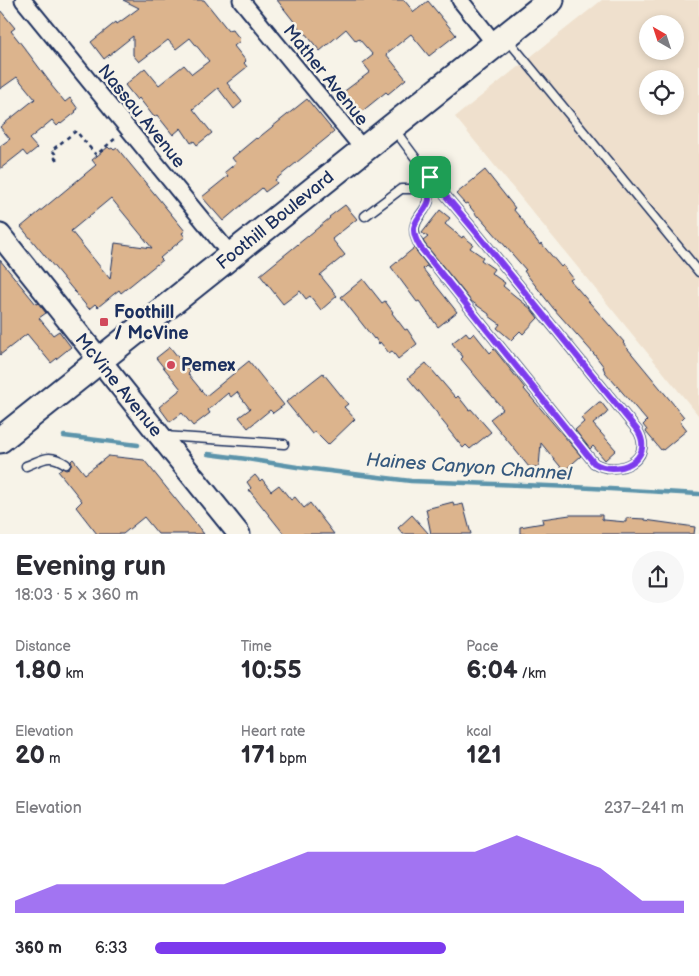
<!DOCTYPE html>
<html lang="en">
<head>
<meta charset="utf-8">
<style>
	:root { --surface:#fff; --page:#f7f7f7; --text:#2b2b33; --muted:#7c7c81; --accent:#7c3aed }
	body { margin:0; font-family:"Balsamiq Sans",sans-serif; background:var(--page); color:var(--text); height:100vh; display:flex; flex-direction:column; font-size:19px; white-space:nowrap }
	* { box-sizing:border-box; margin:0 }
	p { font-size:16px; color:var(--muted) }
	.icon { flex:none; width:28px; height:28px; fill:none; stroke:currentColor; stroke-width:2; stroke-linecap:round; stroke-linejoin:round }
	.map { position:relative; height:534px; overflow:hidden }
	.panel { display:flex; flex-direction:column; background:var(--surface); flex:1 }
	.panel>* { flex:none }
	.needle { width:32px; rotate:321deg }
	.fabs { position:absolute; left:639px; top:15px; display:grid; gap:10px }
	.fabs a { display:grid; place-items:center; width:45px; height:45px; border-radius:50%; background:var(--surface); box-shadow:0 2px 8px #0003; font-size:25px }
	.pin { position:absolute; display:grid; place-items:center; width:42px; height:42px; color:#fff; margin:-21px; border-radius:10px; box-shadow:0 2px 8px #0006 }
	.round { display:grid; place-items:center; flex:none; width:52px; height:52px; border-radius:26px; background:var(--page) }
	.overview { display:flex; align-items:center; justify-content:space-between; height:85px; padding:0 15px }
	h1 { font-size:28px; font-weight:800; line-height:38px }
	.metrics { display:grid; grid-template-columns:repeat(3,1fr); gap:8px; height:85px; padding:5px 15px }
	.metrics div { display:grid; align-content:center }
	.metrics b { font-size:25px; font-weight:800 }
	.metrics small { font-size:14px; font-weight:400 }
	.metrics p { font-size:14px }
	.chart { height:140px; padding:10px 15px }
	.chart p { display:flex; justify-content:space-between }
	.chart svg { width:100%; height:90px; margin-top:5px; fill:var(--accent); opacity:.7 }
	ul { padding:0 15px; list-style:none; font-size:16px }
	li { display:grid; grid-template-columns:80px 60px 1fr; align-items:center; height:38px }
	li i { height:12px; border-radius:6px; background:var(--accent) }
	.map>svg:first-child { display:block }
	.built { fill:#efe0cd; fill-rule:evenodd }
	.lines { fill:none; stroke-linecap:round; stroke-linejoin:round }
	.stream { stroke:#5b94ab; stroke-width:4.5 }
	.building { fill:#dcb48d; stroke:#1b2f5e; fill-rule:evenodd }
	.lane-casing { stroke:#1b2f5e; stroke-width:11 }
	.street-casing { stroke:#1b2f5e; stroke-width:19 }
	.secondary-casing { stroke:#1b2f5e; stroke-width:25 }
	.primary-casing { stroke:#1b2f5e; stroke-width:29 }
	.path { stroke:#1b2f5e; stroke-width:2.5; stroke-dasharray:4 4; stroke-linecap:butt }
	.lane { stroke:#f7f3e8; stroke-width:8 }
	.street { stroke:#f7f3e8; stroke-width:15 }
	.secondary { stroke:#f7f3e8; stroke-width:21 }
	.primary { stroke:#f7f3e8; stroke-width:25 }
	.route-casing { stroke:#fff; stroke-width:10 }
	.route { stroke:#7c3aed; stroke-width:6 }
	.poi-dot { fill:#d1495b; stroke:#f7f3e8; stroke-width:2 }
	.labels { text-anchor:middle; stroke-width:5; stroke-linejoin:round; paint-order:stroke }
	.street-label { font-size:18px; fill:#1b2f5e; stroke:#f7f3e8 }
	.poi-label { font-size:18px; font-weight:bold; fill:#1b2f5e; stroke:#f7f3e8; text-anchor:start }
	.water-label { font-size:19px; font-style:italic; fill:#36597e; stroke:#f7f3e8 }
</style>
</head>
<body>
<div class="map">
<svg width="699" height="534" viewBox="0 0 699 534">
	<rect width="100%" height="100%" fill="#f7f3e8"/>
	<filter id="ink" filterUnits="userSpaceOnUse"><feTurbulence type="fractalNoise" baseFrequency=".02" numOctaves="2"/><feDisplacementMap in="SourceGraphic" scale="10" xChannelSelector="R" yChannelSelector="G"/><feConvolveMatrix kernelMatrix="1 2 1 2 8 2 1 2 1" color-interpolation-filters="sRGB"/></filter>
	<g filter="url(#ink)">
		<path class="built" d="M602,0h97v416l-244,-299zM648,24h27v27h-27zM648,79h27v27h-27z"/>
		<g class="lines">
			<path class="stream" d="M64,436l74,9
				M208,454l39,5 50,8 114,14 163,6 125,7"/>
		</g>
		<path class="building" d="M123,0h81l24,30 4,-1 8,10 -1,1 1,1 -6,5 12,15 -2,2 3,4 -20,16 15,19 -8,7 -16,-21 -25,21 19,24 -15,12 -3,-4 -3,2 -10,-15 -8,7 -16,-20 -3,2 -15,-19 -2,2 -12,-15 20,-17 14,17 25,-20 8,9 17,-13 -19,-23 -14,11 -8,-9 -29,22 -6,-7v-19l-29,23 -13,-17 25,-20 1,2 22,-16z
			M277,0h127l10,12 14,-11 28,34 -27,21 -18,-22 -25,20 20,25 -18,15 -2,-2 -31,25 -17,-21 32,-24 -7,-9 10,-8 -14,-16 -3,2 -10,-12 -26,22 -16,-19 -1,1z
			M0,10l15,18 -4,3 18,23 23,31h-1l14,17 5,-4 8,11 -3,2 1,1 -15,12 -1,-1 -3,3 -5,-6 -23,19 8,9 -10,8 -4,-5 -23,18v-23l10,-7 -10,-12 35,-28 -18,-22 -17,12z
			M307,99l27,33 -59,48 2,3 -12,9 -3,-4 -39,33 -21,-24 26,-21 -3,-4 11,-9 -4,-5 24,-20 1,1z
			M108,147l2,2 2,-1 2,2 3,-2 68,83 -3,2 3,4 -25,21 2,2 -41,33 -2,-3 -21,17 -3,-3 -6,5 -68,-82 75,-62 -4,-5zM111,198l41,50 -37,-5 -5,36 -39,-48z
			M485,170l30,38 -2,1 12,14 -1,1 16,21 1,-2 20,24 2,-2 10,13 -3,2 54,62 -1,1 61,74 -4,4 7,9 -24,20v-1l-2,1 -15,-18 1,-2 -4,-5 4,-4 -42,-49 -2,-5h1l-10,-13 -41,-46 -29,-37 2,-1 -47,-54 -1,1 -11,-14 -2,1 -9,-10z
			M345,205l12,14 -25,20 13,16 -25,20 17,21 -16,14 -11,-14 -4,3 -6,-8 -17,13 -23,-29 70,-57 -1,-1z
			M440,210l10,8 -5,6 17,14 1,-2 10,8 -3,4 13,9 -2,3 13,9 -3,4 14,10 -2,3 28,23 7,9 -15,16 -3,-3 -9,9 -14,-12 3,-4 -11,-8v-2l-18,-13 -46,-57 -2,-3 5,-4 -6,-4z
			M414,248l16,21 -4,-3 -3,3 34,43 -19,15 -19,-26 -2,1 -26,-35z
			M0,260l36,44 2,-1 8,10 -7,5 14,17 6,-4 12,16 -20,16 -24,-29 -27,21z
			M363,279l19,24 3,-2 8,11 -1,1 13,17 2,-1 10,15 -19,15 -6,-8 -3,2 -9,-11 -1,2 -4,-6 -1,1 -33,-42z
			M466,332l4,5 4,-4 16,20 4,-4 31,39 -1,1 57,67 -17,15 -23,-28 -2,24h-10l-39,-48 13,-10 -42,-50 2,-2 -11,-14z
			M170,347l20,25 -2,2 18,22 43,-35 35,44 -11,8 -3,-3 -22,18 -9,-11 11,-8 -13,-17 -6,5 -3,-4 -20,17 2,3 -17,13 -11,-13 -12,9 -11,-15 22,-18 -25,-31z
			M426,363l29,34 1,1 2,-2 11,14 2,-1 20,23 -21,17 -4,-4 -3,3 -16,-20h1l-9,-11 -2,-4 -29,-35z
			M323,373l25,31 -4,3 11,12 -27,26 -13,-13 -3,2 -26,-32z
			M599,402h2l7,9 -2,3 -13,10 23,26 -11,10 -12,-14 -3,3 -15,-19 9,-8 -3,-4z
			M108,456l36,4 60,74h-46l-14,-17 -21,17h-26l-21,-27 6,-6 -24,-30 4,-3 4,2 3,-1 3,-5 -1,-3 2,-2 12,15z
			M255,475l5,6 2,-2 9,12 8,-6 12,15 4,-3 9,11 6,-5 24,31h-50l-35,-44 2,-2 -4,-6z
			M453,502l1,4 9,-2 8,30h-40l-5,-25z
			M412,515l17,19h-26l-5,-6z
			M570,515h32v4l2,1 22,2v-4l19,1v1l50,7 -1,7h-174v-7l23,-4 -1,-4z"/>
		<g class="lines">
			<defs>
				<path id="lane" d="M508,40l191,232
					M394,129l32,43 50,60 162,199c17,29 -21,46 -44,32l-174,-216c-9,-17 -7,-23 4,-37 2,-4 5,-7 5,-11 0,-6 -4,-11 -6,-15
					M365,216l36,-27h14l10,-7
					M164,436l120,8
					M26,466c18,-7 23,-13 40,-2"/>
				<path id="street" d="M23,0l208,255
					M241,0l122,149
					M460,0l35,44"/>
				<path id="secondary" d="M0,235l160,201 79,98"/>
				<path id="primary" d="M0,440l551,-440"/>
			</defs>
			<use href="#lane" class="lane-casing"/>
			<use href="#street" class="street-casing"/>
			<use href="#secondary" class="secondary-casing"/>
			<use href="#primary" class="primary-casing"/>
			<path class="path" d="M57,160l-3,-3 2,-2 -4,-5 24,-19 20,24 21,-18"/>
			<use href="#lane" class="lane"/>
			<use href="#street" class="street"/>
			<use href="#secondary" class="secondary"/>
			<use href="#primary" class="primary"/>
		</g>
	</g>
	<g class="lines" filter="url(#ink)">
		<defs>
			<path id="route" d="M430,177l46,55 162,199c17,29 -21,46 -44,32l-174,-216c-10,-17 -7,-23 4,-37 2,-3 5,-7 5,-11 0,-6 -4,-11 -6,-15z"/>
		</defs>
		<use href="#route" class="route-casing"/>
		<use href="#route" class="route"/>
	</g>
	<g class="poi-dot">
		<rect x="99" y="317" width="10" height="10" rx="2.5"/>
		<circle cx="171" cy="365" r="5"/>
	</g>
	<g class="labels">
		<g class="street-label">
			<text transform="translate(326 75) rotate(51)" y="6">Mather Avenue</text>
			<text transform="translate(142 116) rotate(51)" y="6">Nassau Avenue</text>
			<text transform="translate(275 220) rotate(-39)" y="6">Foothill Boulevard</text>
			<text transform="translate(119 385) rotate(51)" y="6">McVine Avenue</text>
		</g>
		<g class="poi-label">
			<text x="114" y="318">Foothill<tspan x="114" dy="21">/ McVine</tspan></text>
			<text x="181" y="371">Pemex</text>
		</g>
		<g class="water-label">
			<text transform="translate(469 466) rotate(4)" y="7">Haines Canyon Channel</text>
		</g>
	</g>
</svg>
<div class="fabs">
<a><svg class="needle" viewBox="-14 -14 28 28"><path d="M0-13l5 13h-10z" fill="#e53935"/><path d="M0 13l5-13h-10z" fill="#7c7c81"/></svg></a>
<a><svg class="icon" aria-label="locate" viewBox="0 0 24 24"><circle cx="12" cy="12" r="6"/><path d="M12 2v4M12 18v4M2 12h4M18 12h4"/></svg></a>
</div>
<div class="pin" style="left:430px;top:177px;background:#1e9e55"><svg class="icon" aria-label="arrive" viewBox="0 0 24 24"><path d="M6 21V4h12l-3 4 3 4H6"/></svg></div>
</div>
<section class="panel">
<div class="overview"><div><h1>Evening run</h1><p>18:03 · 5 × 360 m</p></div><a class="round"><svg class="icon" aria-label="share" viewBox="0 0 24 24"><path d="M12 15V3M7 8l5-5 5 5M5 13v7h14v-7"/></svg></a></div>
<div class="metrics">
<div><p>Distance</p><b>1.80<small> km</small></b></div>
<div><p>Time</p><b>10:55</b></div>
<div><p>Pace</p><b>6:04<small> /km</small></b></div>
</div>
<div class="metrics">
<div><p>Elevation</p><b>20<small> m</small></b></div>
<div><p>Heart rate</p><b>171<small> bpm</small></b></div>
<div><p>kcal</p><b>121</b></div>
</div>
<div class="chart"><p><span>Elevation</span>237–241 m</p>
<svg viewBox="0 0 160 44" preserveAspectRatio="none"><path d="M0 44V38L10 30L20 30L30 30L40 30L50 30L60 22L70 14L80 14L90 14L100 14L110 14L120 6L130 14L140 22L150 38L160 38V44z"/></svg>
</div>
<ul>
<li><b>360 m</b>6:33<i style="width:55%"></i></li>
</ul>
</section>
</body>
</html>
